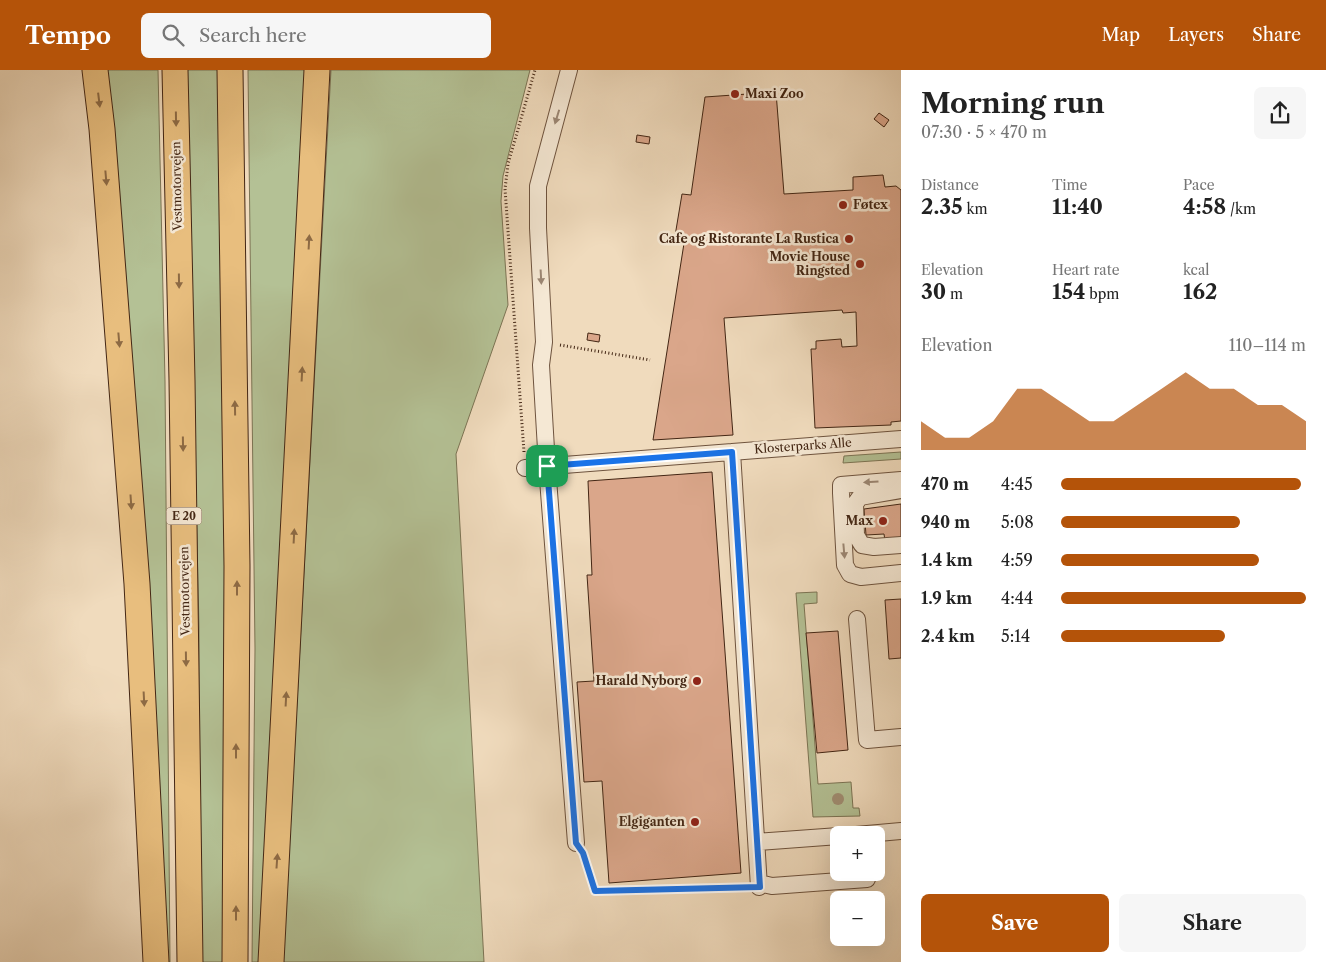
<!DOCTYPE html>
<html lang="en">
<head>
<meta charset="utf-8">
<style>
	:root { --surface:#fff; --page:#f6f6f6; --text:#222; --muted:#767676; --accent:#b45309 }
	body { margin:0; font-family:"Libre Caslon Text",serif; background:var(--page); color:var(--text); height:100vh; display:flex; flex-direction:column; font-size:19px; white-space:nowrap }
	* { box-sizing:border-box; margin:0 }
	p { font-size:16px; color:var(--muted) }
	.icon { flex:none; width:28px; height:28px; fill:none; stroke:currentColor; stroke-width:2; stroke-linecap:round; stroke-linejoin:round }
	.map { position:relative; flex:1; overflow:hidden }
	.drawer { display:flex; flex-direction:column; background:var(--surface); width:425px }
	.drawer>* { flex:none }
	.buttons { position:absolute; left:830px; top:756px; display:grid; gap:10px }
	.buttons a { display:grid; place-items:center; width:55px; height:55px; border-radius:8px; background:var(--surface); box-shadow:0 5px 20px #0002; font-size:25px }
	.pin { position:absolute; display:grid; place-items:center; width:42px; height:42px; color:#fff; margin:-21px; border-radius:10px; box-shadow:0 2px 8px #0006 }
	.round { display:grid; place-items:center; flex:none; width:52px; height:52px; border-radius:8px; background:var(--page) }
	.head { display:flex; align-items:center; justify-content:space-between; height:85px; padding:0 20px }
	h1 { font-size:28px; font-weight:700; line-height:38px }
	.metrics { display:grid; grid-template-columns:repeat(3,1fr); gap:8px; height:85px; padding:5px 20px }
	.metrics div { display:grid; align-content:center }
	.metrics b { font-size:21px; font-weight:700 }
	.metrics small { font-size:14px; font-weight:400 }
	.metrics p { font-size:14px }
	.chart { height:140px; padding:10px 20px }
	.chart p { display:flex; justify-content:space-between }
	.chart svg { width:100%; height:90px; margin-top:5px; fill:var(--accent); opacity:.7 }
	.cta { display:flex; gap:10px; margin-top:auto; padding:10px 20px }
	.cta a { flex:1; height:58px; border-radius:8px; background:var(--accent); color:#fff; font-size:20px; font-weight:700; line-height:58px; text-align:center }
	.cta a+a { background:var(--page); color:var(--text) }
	ul { padding:0 20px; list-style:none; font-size:16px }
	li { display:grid; grid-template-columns:80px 60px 1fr; align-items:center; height:38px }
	li i { height:12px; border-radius:6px; background:var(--accent) }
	header { display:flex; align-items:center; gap:30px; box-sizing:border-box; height:70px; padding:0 25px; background:var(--accent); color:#fff }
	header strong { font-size:24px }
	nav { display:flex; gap:28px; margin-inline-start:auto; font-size:18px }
	.search { width:350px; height:45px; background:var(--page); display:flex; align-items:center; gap:12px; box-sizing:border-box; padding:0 18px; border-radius:8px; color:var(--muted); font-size:19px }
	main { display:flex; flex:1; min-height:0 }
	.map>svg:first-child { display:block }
	.green { fill:#b4c195; stroke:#7c7454 }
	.building { fill:#daa68a; stroke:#432614 }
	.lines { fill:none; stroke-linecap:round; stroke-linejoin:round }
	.minor-casing { stroke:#6e533e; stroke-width:18 }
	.highway-casing { stroke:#432614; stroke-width:27 }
	.path { stroke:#432614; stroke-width:3; stroke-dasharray:1 2.5; stroke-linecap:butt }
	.minor { stroke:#f5e8d4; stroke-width:16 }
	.highway { stroke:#e8be7e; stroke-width:25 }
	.tree { fill:#a08d72 }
	.oneway { fill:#8d6a44 }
	.oneway2 { fill:#9c8774 }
	.route-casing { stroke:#fff; stroke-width:10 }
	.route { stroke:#1a73e8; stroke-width:6 }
	.poi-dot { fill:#8f2418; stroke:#f5e8d4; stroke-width:2 }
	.labels { text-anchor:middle; stroke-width:5; stroke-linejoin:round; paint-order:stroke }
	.shield { fill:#f5e8d4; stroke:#78604e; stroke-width:1 }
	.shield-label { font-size:11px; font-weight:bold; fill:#432614 }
	.poi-label { font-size:12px; font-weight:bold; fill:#432614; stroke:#f5e8d4; text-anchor:end }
	.street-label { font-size:12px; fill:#432614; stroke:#f5e8d4 }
</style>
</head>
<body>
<header>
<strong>Tempo</strong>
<div class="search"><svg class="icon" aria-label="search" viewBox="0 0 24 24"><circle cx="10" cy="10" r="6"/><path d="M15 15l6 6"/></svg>Search here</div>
<nav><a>Map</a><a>Layers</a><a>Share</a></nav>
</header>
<main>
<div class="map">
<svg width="901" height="892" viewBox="0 0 901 892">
	<rect width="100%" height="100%" fill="#f0dbbd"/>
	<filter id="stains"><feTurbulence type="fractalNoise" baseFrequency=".004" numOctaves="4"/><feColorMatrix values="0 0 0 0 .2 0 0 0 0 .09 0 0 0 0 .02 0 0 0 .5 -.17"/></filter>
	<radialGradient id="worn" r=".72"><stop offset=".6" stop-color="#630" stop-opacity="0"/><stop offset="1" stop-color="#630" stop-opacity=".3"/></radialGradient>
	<path class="green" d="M103,0h55l7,311 5,581h-7z
		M186,0h32l8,548 -2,344h-25v-335z
		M248,0h63l-47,892h-12l3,-313z
		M331,0h199l-27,106 -2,25 7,104 -52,149 28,508h-201z
		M901,382v7l-58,4 1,-7z
		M817,522v11l-13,1 14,180 33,-2 2,26h6l1,8 -47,1 -17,-224z"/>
	<path class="building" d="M776,22l8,102 69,-4v-13l30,-2 2,12 11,-1 5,4v231l-10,1v3l-76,3 -4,-79h5v-8l25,-2 1,8 15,-1 -1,-34 -13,1 -1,-3 -118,8 9,117 -80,5 32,-203 -10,-1 7,-42 9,1 14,-98z
		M879,43l10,7 -5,7 -10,-8z
		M637,65l13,2 -1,7 -13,-2z
		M588,263l12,2 -1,7 -12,-2z
		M712,402l29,401 -132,10 -7,-102 -18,1 -7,-100 17,-1 -7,-106h5l-4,-94z
		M901,434v36l-16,1 -1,-7 -18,1 -2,-26z
		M901,529v59l-12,1 -4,-59z
		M838,561l10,119 -31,3 -11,-120z"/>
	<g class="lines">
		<defs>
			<path id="minor" d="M569,0l-31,116v42l6,114 -3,23 6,101 29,377
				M732,382l27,435
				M525,398l376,-29
				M901,410l-60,5v8l4,72 5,9 11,3 40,-4
				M901,420l-41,7 -5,7 1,31 6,10 12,2 27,-2
				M857,549l10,121 34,-3
				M856,765l45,-4
				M757,772l82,-6
				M759,813l13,3 95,-7"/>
			<path id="highway" d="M95,0l7,59 35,455 19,378
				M175,0l7,310 8,582
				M230,0l7,496 -2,396
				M271,892l46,-892"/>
		</defs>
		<use href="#minor" class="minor-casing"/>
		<use href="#highway" class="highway-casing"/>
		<path class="path" d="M560,275l90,15
			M524,382l-19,-263 3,-25 27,-94
			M583,786l12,35 149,-3"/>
		<use href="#minor" class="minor"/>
		<use href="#highway" class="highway"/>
	</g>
	<circle class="tree" cx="838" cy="729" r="6"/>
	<defs><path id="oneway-solid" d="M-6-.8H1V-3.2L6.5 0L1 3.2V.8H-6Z" transform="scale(1.25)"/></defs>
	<g class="oneway">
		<use href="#oneway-solid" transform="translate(99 30) rotate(83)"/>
		<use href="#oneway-solid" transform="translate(176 49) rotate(89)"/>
		<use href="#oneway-solid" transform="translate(106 108) rotate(85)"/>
		<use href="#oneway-solid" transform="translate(309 172) rotate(-87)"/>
		<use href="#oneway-solid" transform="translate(179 211) rotate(89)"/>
		<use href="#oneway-solid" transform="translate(119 270) rotate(85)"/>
		<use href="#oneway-solid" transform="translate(302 304) rotate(-87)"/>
		<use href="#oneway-solid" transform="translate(235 338) rotate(-91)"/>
		<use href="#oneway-solid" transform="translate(183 374) rotate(89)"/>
		<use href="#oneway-solid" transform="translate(131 432) rotate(86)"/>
		<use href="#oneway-solid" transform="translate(294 466) rotate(-87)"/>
		<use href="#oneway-solid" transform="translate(237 518) rotate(-90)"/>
		<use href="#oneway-solid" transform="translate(186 589) rotate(89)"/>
		<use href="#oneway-solid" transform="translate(144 629) rotate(87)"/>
		<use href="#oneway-solid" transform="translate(286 629) rotate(-87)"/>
		<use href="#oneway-solid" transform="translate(236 681) rotate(-90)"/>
		<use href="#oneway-solid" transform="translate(277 791) rotate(-86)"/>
		<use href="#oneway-solid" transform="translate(236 843) rotate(-90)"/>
	</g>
	<g class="oneway2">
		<use href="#oneway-solid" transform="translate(557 47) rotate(107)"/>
		<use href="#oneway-solid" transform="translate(541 207) rotate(87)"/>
		<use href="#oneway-solid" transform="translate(871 412) rotate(176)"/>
		<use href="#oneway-solid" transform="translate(844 481) rotate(85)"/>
	</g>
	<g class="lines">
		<defs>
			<path id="route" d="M732,382l28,435 -165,4 -12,-38 -7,-10 -29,-377z"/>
		</defs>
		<use href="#route" class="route-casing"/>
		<use href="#route" class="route"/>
	</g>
	<g class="poi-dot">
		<circle cx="735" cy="24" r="5"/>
		<circle cx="843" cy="135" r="5"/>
		<circle cx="849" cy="169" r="5"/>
		<circle cx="860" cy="194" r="5"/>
		<circle cx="883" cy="451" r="5"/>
		<circle cx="697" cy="611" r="5"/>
		<circle cx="695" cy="752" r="5"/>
	</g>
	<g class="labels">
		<rect class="shield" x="166.5" y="437.5" width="35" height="17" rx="4"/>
		<g class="shield-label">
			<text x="184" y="450">E 20</text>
		</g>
		<g class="poi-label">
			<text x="745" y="28" text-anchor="start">Maxi Zoo</text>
			<text x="853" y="139" text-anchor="start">Føtex</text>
			<text x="839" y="173">Cafe og Ristorante La Rustica</text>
			<text x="850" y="191">Movie House<tspan x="850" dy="14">Ringsted</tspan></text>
			<text x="873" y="455">Max</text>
			<text x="687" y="615">Harald Nyborg</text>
			<text x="685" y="756">Elgiganten</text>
		</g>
		<g class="street-label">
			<text transform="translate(177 116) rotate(-91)" y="4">Vestmotorvejen</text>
			<text transform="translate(803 376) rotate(-4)" y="4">Klosterparks Alle</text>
			<text transform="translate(185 521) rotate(-91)" y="4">Vestmotorvejen</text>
		</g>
	</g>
	<rect width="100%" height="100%" filter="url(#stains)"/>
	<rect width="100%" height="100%" fill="url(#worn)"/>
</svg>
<div class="buttons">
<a>+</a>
<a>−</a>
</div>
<div class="pin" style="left:547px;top:396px;background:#1e9e55"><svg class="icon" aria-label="arrive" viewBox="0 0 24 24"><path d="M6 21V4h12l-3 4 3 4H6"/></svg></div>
</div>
<section class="drawer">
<div class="head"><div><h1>Morning run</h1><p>07:30 · 5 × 470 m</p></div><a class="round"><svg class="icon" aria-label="share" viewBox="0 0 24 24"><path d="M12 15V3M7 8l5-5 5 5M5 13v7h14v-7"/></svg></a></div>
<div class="metrics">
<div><p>Distance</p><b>2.35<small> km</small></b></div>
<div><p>Time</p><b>11:40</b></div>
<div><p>Pace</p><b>4:58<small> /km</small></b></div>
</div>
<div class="metrics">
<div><p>Elevation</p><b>30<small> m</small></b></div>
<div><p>Heart rate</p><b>154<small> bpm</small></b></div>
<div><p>kcal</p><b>162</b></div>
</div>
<div class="chart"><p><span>Elevation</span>110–114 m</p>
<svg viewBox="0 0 160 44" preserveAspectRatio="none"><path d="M0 44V30L10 38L20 38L30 30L40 14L50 14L60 22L70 30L80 30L90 22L100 14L110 6L120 14L130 14L140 22L150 22L160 30V44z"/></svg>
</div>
<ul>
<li><b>470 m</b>4:45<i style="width:98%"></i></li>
<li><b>940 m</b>5:08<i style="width:73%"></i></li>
<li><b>1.4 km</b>4:59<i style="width:81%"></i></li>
<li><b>1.9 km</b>4:44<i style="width:100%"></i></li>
<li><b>2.4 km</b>5:14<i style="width:67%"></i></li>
</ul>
<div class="cta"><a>Save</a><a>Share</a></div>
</section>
</main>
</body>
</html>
